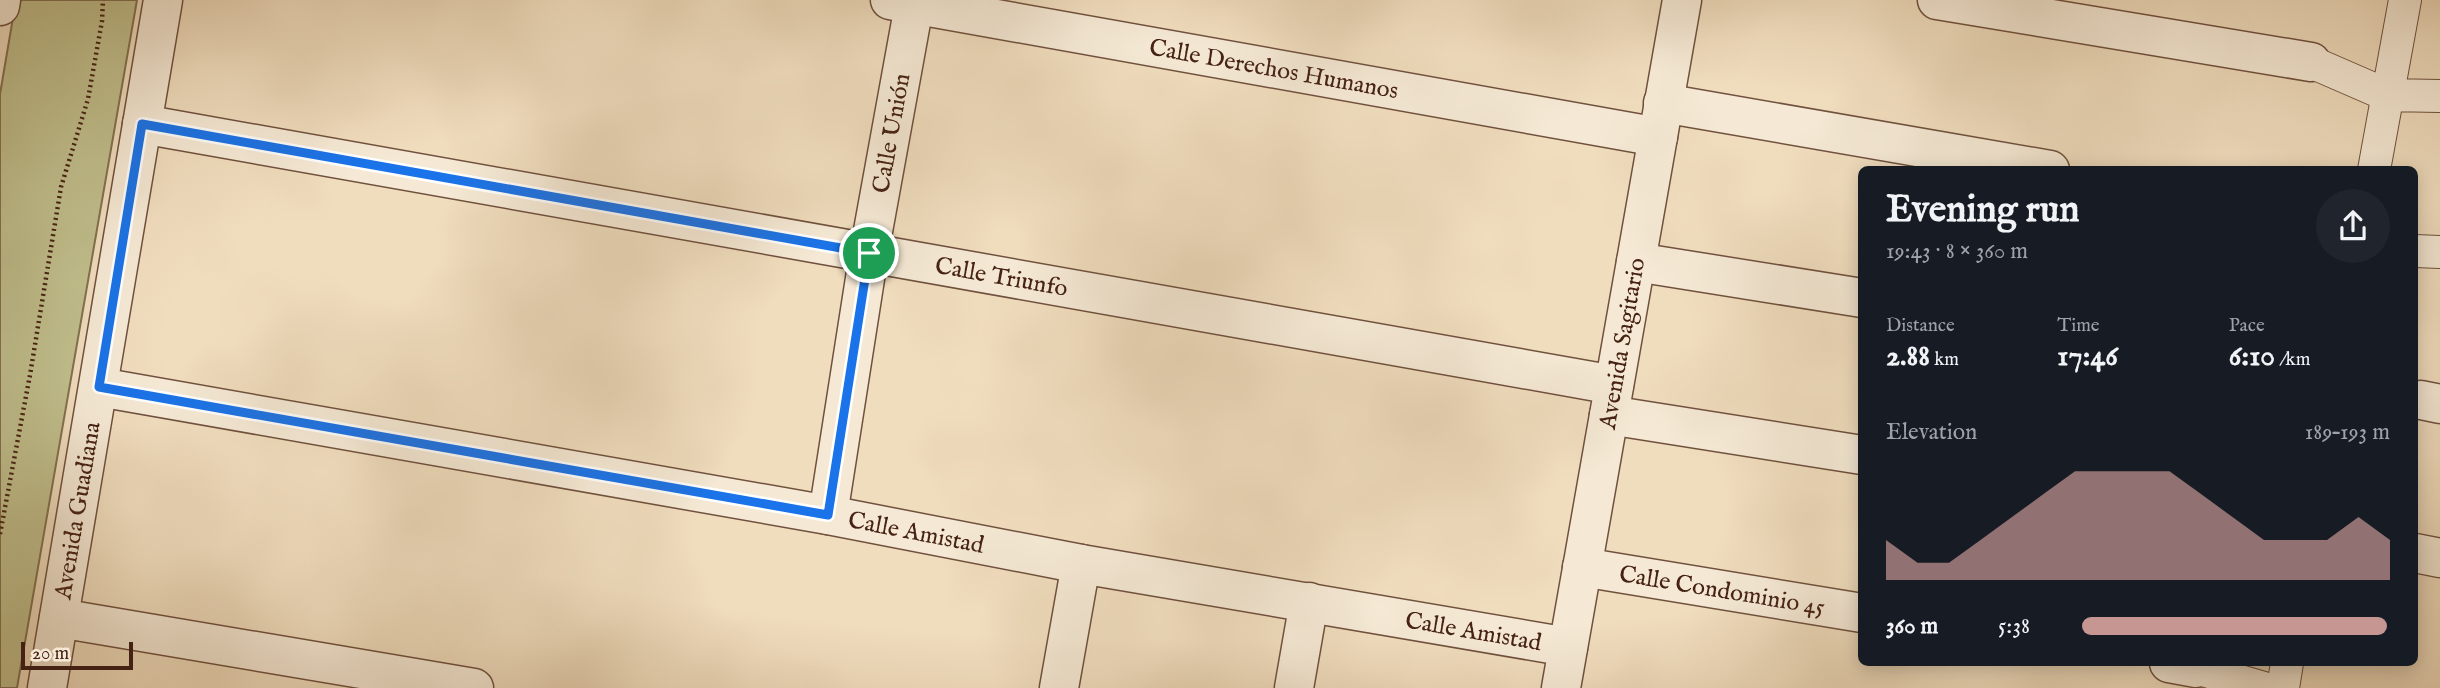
<!DOCTYPE html>
<html lang="en">
<head>
<meta charset="utf-8">
<style>
	:root { --surface:#171b24; --page:#20242c; --text:#f1f3f6; --muted:#9ea1a6; --accent:#c59692 }
	body { margin:0; font-family:"IM FELL English",serif; background:var(--page); color:var(--text); height:100vh; display:flex; flex-direction:column; font-size:26px; white-space:nowrap }
	* { box-sizing:border-box; margin:0 }
	p { font-size:23px; color:var(--muted) }
	.icon { flex:none; width:38px; height:38px; fill:none; stroke:currentColor; stroke-width:2; stroke-linecap:round; stroke-linejoin:round }
	.map { position:relative; flex:1; overflow:hidden }
	.side { position:absolute; left:1858px; top:166px; width:560px; height:500px; display:flex; flex-direction:column; background:var(--surface); border-radius:10px; box-shadow:0 4px 18px #0003 }
	.side>* { flex:none }
	.scale { position:absolute; left:21px; bottom:18px; width:112px; box-sizing:border-box; padding-left:7px; border:4px solid #462214; border-top:0; font-size:19px; line-height:24px; white-space:nowrap; color:#462214; -webkit-text-stroke:5px #f5e9d5; paint-order:stroke }
	.pin { position:absolute; display:grid; place-items:center; width:60px; height:60px; color:#fff; margin:-30px; border:4px solid #fff; border-radius:50%; box-shadow:0 2px 7px #0007 }
	.round { display:grid; place-items:center; flex:none; width:74px; height:74px; border-radius:37px; background:var(--page) }
	.summary { display:flex; align-items:center; justify-content:space-between; height:119px; padding:0 28px }
	h1 { font-size:38px; font-weight:700; line-height:52px }
	.metrics { display:grid; grid-template-columns:repeat(3,1fr); gap:10px; height:119px; padding:7px 28px }
	.metrics div { display:grid; align-content:center }
	.metrics b { font-size:30px; font-weight:700 }
	.metrics small { font-size:19px; font-weight:400 }
	.metrics p { font-size:19px }
	.chart { height:196px; padding:14px 28px }
	.chart p { display:flex; justify-content:space-between }
	.chart svg { width:100%; height:126px; margin-top:7px; fill:var(--accent); opacity:.7 }
	ul { padding:0 28px; list-style:none; font-size:23px }
	li { display:grid; grid-template-columns:112px 84px 1fr; align-items:center; height:52px }
	li i { height:18px; border-radius:9px; background:var(--accent) }
	.map>svg:first-child { display:block }
	.green { fill:#c0bf8d; stroke:#837050; stroke-width:2 }
	.lines { fill:none; stroke-linecap:round; stroke-linejoin:round }
	.pedestrian-casing { stroke:#70513e; stroke-width:34 }
	.minor-casing { stroke:#70513e; stroke-width:41 }
	.tertiary-casing { stroke:#70513e; stroke-width:41 }
	.path { stroke:#462214; stroke-width:4.5; stroke-dasharray:2 3.5; stroke-linecap:butt }
	.pedestrian { stroke:#f5e9d5; stroke-width:32 }
	.minor { stroke:#f5e9d5; stroke-width:38 }
	.tertiary { stroke:#f5e9d5; stroke-width:38 }
	.route-casing { stroke:#fff; stroke-width:14 }
	.route { stroke:#1a73e8; stroke-width:9 }
	.labels { text-anchor:middle; stroke-width:6; stroke-linejoin:round; paint-order:stroke }
	.street-label { font-size:24px; fill:#462214; stroke:#f5e9d5 }
</style>
</head>
<body>
<div class="map">
<svg width="2440" height="688" viewBox="0 0 2440 688">
	<rect width="100%" height="100%" fill="#f0ddbe"/>
	<filter id="stains"><feTurbulence type="fractalNoise" baseFrequency=".00286" numOctaves="4"/><feColorMatrix values="0 0 0 0 .2 0 0 0 0 .09 0 0 0 0 .02 0 0 0 .5 -.17"/></filter>
	<radialGradient id="worn" r=".72"><stop offset=".6" stop-color="#630" stop-opacity="0"/><stop offset="1" stop-color="#630" stop-opacity=".3"/></radialGradient>
	<path class="green" d="M16,0h121l-120,688h-17v-594z"/>
	<g class="lines">
		<defs>
			<path id="pedestrian" d="M2311,62l76,33 53,1
				M2374,170l31,-170
				M2415,251l25,1
				M2196,668l68,20
				M2283,688l4,-25"/>
			<g id="minor">
				<path id="s1" d="M890,0l768,137"/>
				<path d="M1937,0l374,62"/>
				<path d="M1663,103l387,67"/>
				<path id="s2" d="M142,124l1472,261"/>
				<path d="M1636,262l226,36"/>
				<path id="s3" d="M99,387l729,128 253,49 487,83"/>
				<path d="M2421,400l19,4"/>
				<path d="M1609,415l253,40"/>
				<path id="s4" d="M828,515l41,-262 46,-253"/>
				<path d="M2415,553l25,5"/>
				<path id="s5" d="M1582,567l280,46"/>
				<path d="M59,618l415,70"/>
				<path d="M2169,663l27,5"/>
				<path d="M1059,688l22,-124"/>
				<path d="M1294,688l15,-86"/>
				<path id="s6" d="M1561,688l121,-688"/>
			</g>
			<g id="tertiary">
				<path d="M0,6l1,-6"/>
				<path id="s7" d="M47,688l116,-688"/>
			</g>
		</defs>
		<use href="#pedestrian" class="pedestrian-casing"/>
		<use href="#minor" class="minor-casing"/>
		<use href="#tertiary" class="tertiary-casing"/>
		<path class="path" d="M0,534l30,-159 31,-188 27,-88 14,-78 1,-21"/>
		<use href="#pedestrian" class="pedestrian"/>
		<use href="#minor" class="minor"/>
		<use href="#tertiary" class="tertiary"/>
	</g>
	<g class="lines">
		<defs>
			<path id="route" d="M142,124l727,129 -41,262 -729,-128z"/>
		</defs>
		<use href="#route" class="route-casing"/>
		<use href="#route" class="route"/>
	</g>
	<g class="labels">
		<g class="street-label">
			<text dy="8" stroke="none"><textPath href="#s1" startOffset="390">Calle Derechos Humanos</textPath></text>
			<text dy="8" stroke="none"><textPath href="#s4" startOffset="387">Calle Unión</textPath></text>
			<text dy="8" stroke="none"><textPath href="#s2" startOffset="873">Calle Triunfo</textPath></text>
			<text dy="8" stroke="none"><textPath href="#s6" startOffset="350">Avenida Sagitario</textPath></text>
			<text dy="8" stroke="none"><textPath href="#s7" startOffset="180">Avenida Guadiana</textPath></text>
			<text dy="8" stroke="none"><textPath href="#s3" startOffset="830">Calle Amistad</textPath></text>
			<text dy="8" stroke="none"><textPath href="#s5" startOffset="142">Calle Condominio 45</textPath></text>
			<text dy="8" stroke="none"><textPath href="#s3" startOffset="1396">Calle Amistad</textPath></text>
		</g>
	</g>
	<rect width="100%" height="100%" filter="url(#stains)"/>
	<rect width="100%" height="100%" fill="url(#worn)"/>
</svg>
<div class="scale">20 m</div>
<div class="pin" style="left:869px;top:253px;background:#1e9e55"><svg class="icon" aria-label="arrive" viewBox="0 0 24 24"><path d="M6 21V4h12l-3 4 3 4H6"/></svg></div>
<section class="side">
<div class="summary"><div><h1>Evening run</h1><p>19:43 · 8 × 360 m</p></div><a class="round"><svg class="icon" aria-label="share" viewBox="0 0 24 24"><path d="M12 15V3M7 8l5-5 5 5M5 13v7h14v-7"/></svg></a></div>
<div class="metrics">
<div><p>Distance</p><b>2.88<small> km</small></b></div>
<div><p>Time</p><b>17:46</b></div>
<div><p>Pace</p><b>6:10<small> /km</small></b></div>
</div>
<div class="chart"><p><span>Elevation</span>189–193 m</p>
<svg viewBox="0 0 160 44" preserveAspectRatio="none"><path d="M0 44V30L10 38L20 38L30 30L40 22L50 14L60 6L70 6L80 6L90 6L100 14L110 22L120 30L130 30L140 30L150 22L160 30V44z"/></svg>
</div>
<ul>
<li><b>360 m</b>5:38<i style="width:99%"></i></li>
</ul>
</section>
</div>
</body>
</html>
